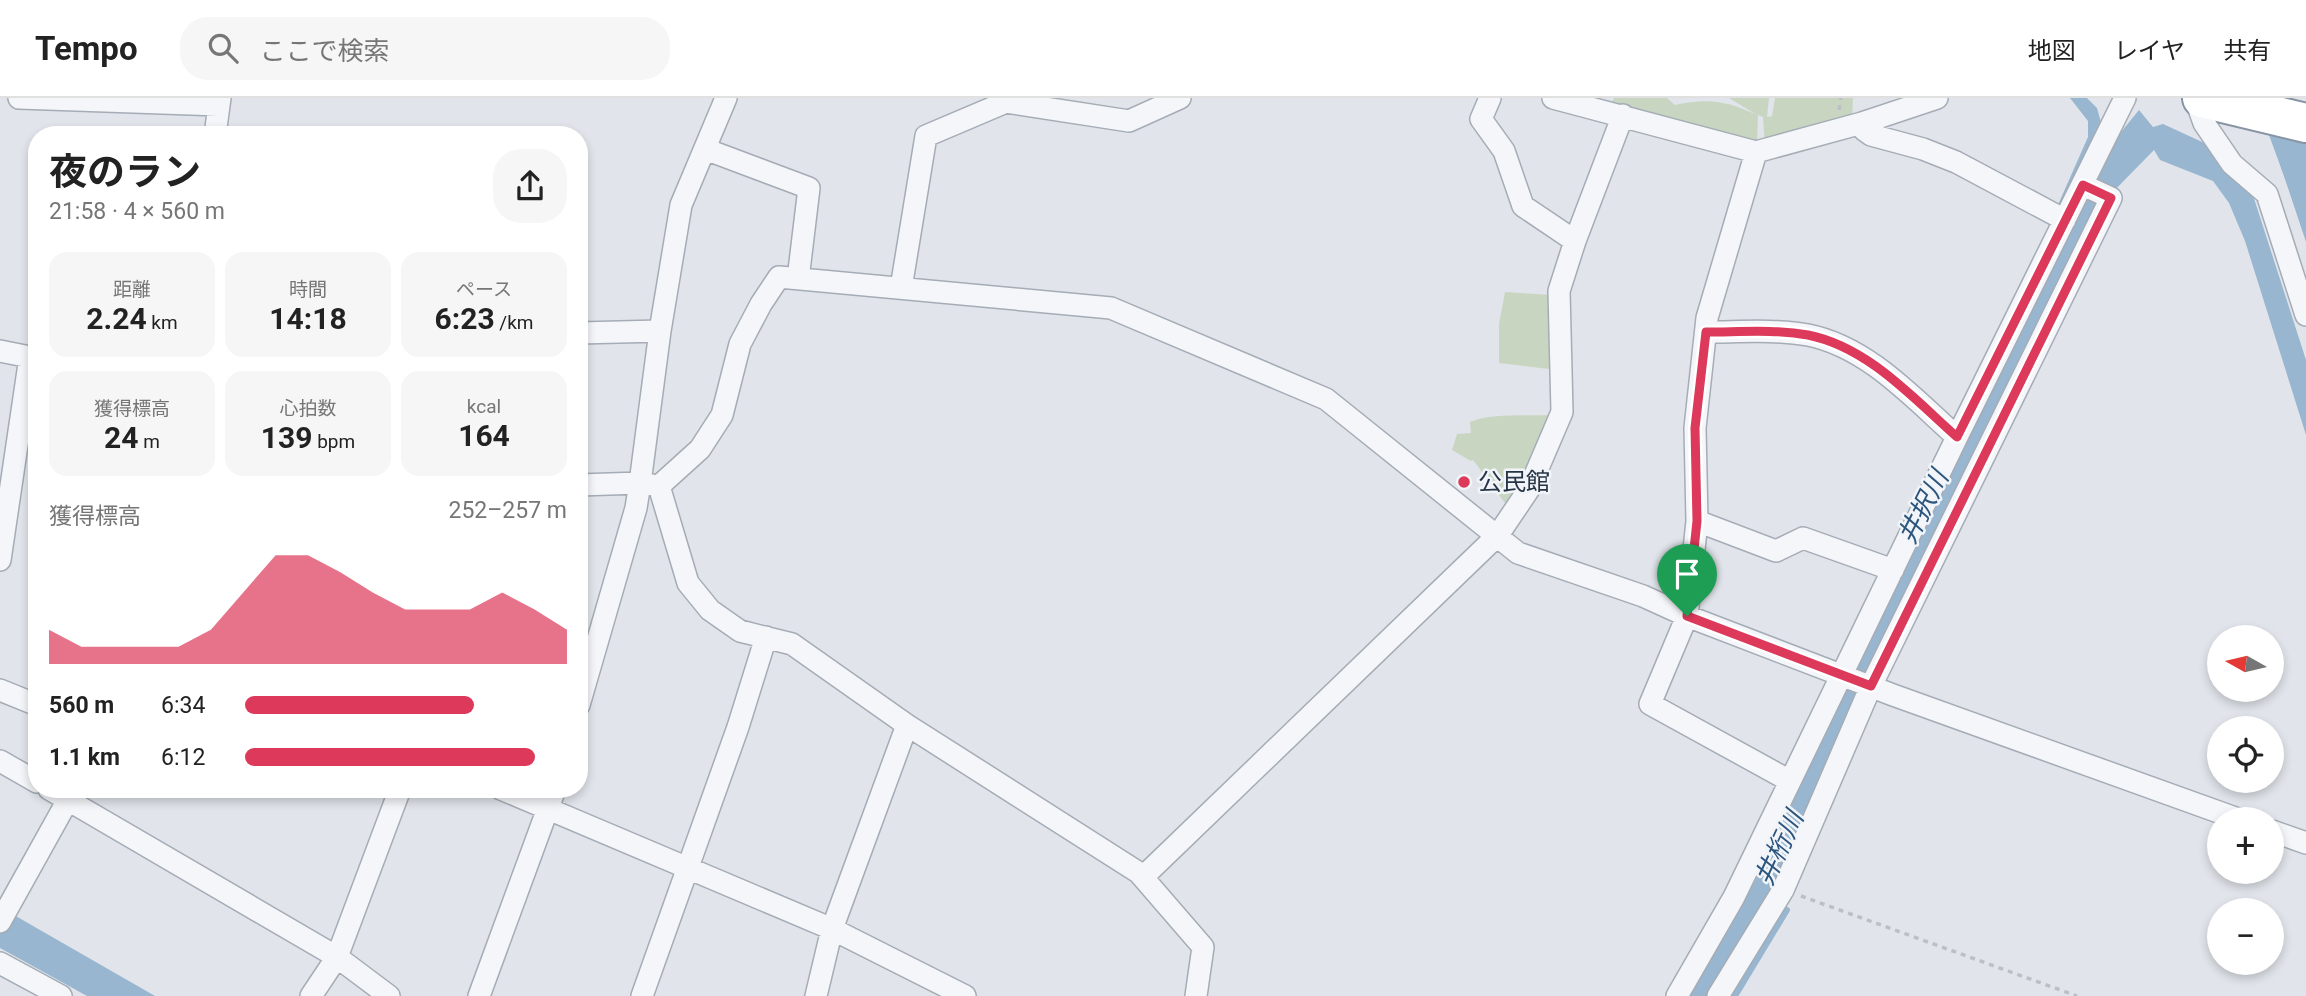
<!DOCTYPE html>
<html lang="ja">
<head>
<meta charset="utf-8">
<style>
	:root { --surface:#fff; --page:#f6f6f6; --text:#222; --muted:#767676; --line:#e0e0e0; --accent:#dd395b }
	body { margin:0; font-family:Roboto,"Noto Sans JP",sans-serif; background:var(--page); color:var(--text); height:100vh; display:flex; flex-direction:column; font-size:26px; white-space:nowrap }
	* { box-sizing:border-box; margin:0 }
	p { font-size:23px; color:var(--muted) }
	.icon { flex:none; width:38px; height:38px; fill:none; stroke:currentColor; stroke-width:2; stroke-linecap:round; stroke-linejoin:round }
	.map { position:relative; flex:1; overflow:hidden }
	.drawer { position:absolute; left:28px; top:28px; width:560px; height:672px; display:flex; flex-direction:column; background:var(--surface); border-radius:28px; box-shadow:0 4px 10px #0003 }
	.drawer>* { flex:none }
	.needle { width:46px; rotate:278deg }
	.buttons { position:absolute; left:2207px; top:527px; display:grid; gap:14px }
	.buttons a { display:grid; place-items:center; width:77px; height:77px; border-radius:50%; background:var(--surface); box-shadow:0 4px 10px #0003; font-size:35px }
	.pin { position:absolute; display:grid; place-items:center; width:60px; height:60px; color:#fff; margin:-72px -30px; border-radius:50% 50% 50% 0; rotate:-45deg; box-shadow:0 0 7px #0007 }
	.pin .icon { rotate:45deg }
	.round { display:grid; place-items:center; flex:none; width:74px; height:74px; border-radius:28px; background:var(--page) }
	.head { display:flex; align-items:center; justify-content:space-between; height:119px; padding:0 21px }
	h1 { font-size:38px; font-weight:700; line-height:52px }
	.metrics { display:grid; grid-template-columns:repeat(3,1fr); gap:10px; height:119px; padding:7px 21px }
	.metrics div { display:grid; align-content:center; border-radius:18px; background:var(--page); text-align:center }
	.metrics b { font-size:30px; font-weight:700 }
	.metrics small { font-size:19px; font-weight:400 }
	.metrics p { font-size:19px }
	.chart { height:196px; padding:14px 21px }
	.chart p { display:flex; justify-content:space-between }
	.chart svg { width:100%; height:126px; margin-top:7px; fill:var(--accent); opacity:.7 }
	ul { padding:0 21px; list-style:none; font-size:23px }
	li { display:grid; grid-template-columns:112px 84px 1fr; align-items:center; height:52px }
	li i { height:18px; border-radius:9px; background:var(--accent) }
	header { display:flex; align-items:center; gap:42px; box-sizing:border-box; height:98px; padding:0 35px; background:var(--surface); border-bottom:2px solid var(--line) }
	header strong { font-size:33px }
	nav { display:flex; gap:38px; margin-inline-start:auto; font-size:24px }
	.search { width:490px; height:63px; background:var(--page); display:flex; align-items:center; gap:18px; box-sizing:border-box; padding:0 24px; border-radius:28px; color:var(--muted); font-size:26px }
	.map>svg:first-child { display:block }
	.green { fill:#c8d6c1 }
	.water { fill:#98b6cf }
	.lines { fill:none; stroke-linecap:round; stroke-linejoin:round }
	.stream { stroke:#98b6cf; stroke-width:6 }
	.river { stroke:#98b6cf; stroke-width:35 }
	.street-casing { stroke:#a5acb6; stroke-width:24 }
	.highway-casing { stroke:#8694a4; stroke-width:42 }
	.path { stroke:#bbc0c7; stroke-width:3.5; stroke-dasharray:5 5; stroke-linecap:butt }
	.street { stroke:#f4f6f9; stroke-width:21 }
	.highway { stroke:#fff; stroke-width:38 }
	.route-casing { stroke:#fff; stroke-width:14 }
	.route { stroke:#dd395b; stroke-width:9 }
	.poi-dot { fill:#dd395b; stroke:#f1f4f8; stroke-width:2.5 }
	.labels { text-anchor:middle; stroke-width:5; stroke-linejoin:round; paint-order:stroke }
	.poi-label { font-size:24px; fill:#273445; stroke:#f1f4f8; text-anchor:start }
	.water-label { font-size:26px; font-style:italic; fill:#2c557e; stroke:#f1f4f8 }
</style>
</head>
<body>
<header>
<strong>Tempo</strong>
<div class="search"><svg class="icon" aria-label="search" viewBox="0 0 24 24"><circle cx="10" cy="10" r="6"/><path d="M15 15l6 6"/></svg>ここで検索</div>
<nav><a>地図</a><a>レイヤ</a><a>共有</a></nav>
</header>
<div class="map">
<svg width="2306" height="898" viewBox="0 0 2306 898">
	<rect width="100%" height="100%" fill="#e1e5eb"/>
	<path class="green" d="M1614,0h53l8,7c33,-7 52,-4 82,10l-28,-17h40l-2,19 5,-1 3,-18h78l-1,24 -87,25 -2,-30 -5,-2 -1,32 -6,1 -139,-46z
		M1505,194l47,3 5,75 -58,-7v-39z
		M1550,317l-18,51 -27,37 -32,-43 -2,1 -19,-11 5,-16 14,-1 -1,-11c20,-9 55,-6 80,-7z"/>
	<path class="water" d="M2070,0h17l10,10 5,18 -68,133 54,-122v-16z
		M2139,12l14,17 10,-3 48,22 39,40 56,174v75l-61,-194 -16,-38 -16,-22 -53,-21 -6,-10 -50,51 -326,688 -68,107h-26c16,-24 34,-47 48,-72 36,-65 66,-132 95,-200l248,-510 46,-82z
		M2278,60l28,6v78z
		M0,809l155,89h-68l-87,-48z"/>
	<g class="lines">
		<path class="stream" d="M1735,898l52,-86"/>
		<path class="river" d="M2274,0l32,87"/>
		<defs>
			<path id="street" d="M19,0l200,7
				M726,0l-45,107 -21,126 -20,152 19,3 29,97 22,27 30,21 52,13 115,81 237,151 354,-341 31,-46 33,-77 -3,-121 16,-50 48,-126
				M1490,0l-9,21 23,32 19,55 52,35
				M1553,0l203,54 106,-29 75,-25
				M2195,0l9,25 28,41 35,30 39,121
				M1862,25l2,7 7,5 52,14 33,13 109,58
				M215,37l5,-37
				M705,51l104,39 -11,91
				M1756,54l-49,166 -12,110 2,93 -10,95 -37,88 140,77
				M901,190l25,-152 80,-34 123,19 51,-23
				M1706,234c33,0 68,-3 102,3 60,12 105,63 149,102
				M579,235l81,-2
				M0,253l30,6 -30,203
				M579,387l61,-2 -4,25 -57,197
				M659,388l41,-37 22,-34 18,-71 21,-40 18,-27 332,31 215,91 192,154 125,43 44,20 206,79 345,124
				M1697,423l79,30 27,-13 90,32
				M0,592l37,15
				M0,663l37,21
				M49,691l288,168 52,39
				M501,691l331,140 133,67
				M2272,733l34,12
				M1139,775l64,74 -7,49
				M0,824l74,-133
				M0,865l61,33
				M311,898l26,-39 63,-168
				M479,898l76,-207
				M642,898l96,-269 28,-90
				M816,898l16,-67 75,-204
				M1677,898l57,-99 223,-460 168,-339
				M1718,898l65,-106 88,-204 240,-488 -28,-13"/>
			<path id="highway" d="M2202,0l104,25"/>
		</defs>
		<use href="#street" class="street-casing"/>
		<use href="#highway" class="highway-casing"/>
		<path class="path" d="M1839,12l2,-12
			M1801,798l276,100"/>
		<use href="#street" class="street"/>
		<use href="#highway" class="highway"/>
	</g>
	<g class="lines">
		<defs>
			<path id="route" d="M2083,87l28,13 -240,488 -184,-70 10,-95 -2,-93 11,-96c33,0 68,-3 102,3 60,12 105,63 149,102z"/>
		</defs>
		<use href="#route" class="route-casing"/>
		<use href="#route" class="route"/>
	</g>
	<circle class="poi-dot" cx="1464" cy="384" r="7"/>
	<g class="labels">
		<g class="poi-label">
			<text x="1478" y="392">公民館</text>
		</g>
		<g class="water-label">
			<text transform="translate(1923 409) rotate(-63)" y="9">井択川</text>
			<text transform="translate(1779 750) rotate(-65)" y="9">井桁川</text>
		</g>
	</g>
</svg>
<div class="buttons">
<a><svg class="needle" viewBox="-14 -14 28 28"><path d="M0-13l5 13h-10z" fill="#e53935"/><path d="M0 13l5-13h-10z" fill="#767676"/></svg></a>
<a><svg class="icon" aria-label="locate" viewBox="0 0 24 24"><circle cx="12" cy="12" r="6"/><path d="M12 2v4M12 18v4M2 12h4M18 12h4"/></svg></a>
<a>+</a>
<a>−</a>
</div>
<div class="pin" style="left:1687px;top:518px;background:#1e9e55"><svg class="icon" aria-label="arrive" viewBox="0 0 24 24"><path d="M6 21V4h12l-3 4 3 4H6"/></svg></div>
<section class="drawer">
<div class="head"><div><h1>夜のラン</h1><p>21:58 · 4 × 560 m</p></div><a class="round"><svg class="icon" aria-label="share" viewBox="0 0 24 24"><path d="M12 15V3M7 8l5-5 5 5M5 13v7h14v-7"/></svg></a></div>
<div class="metrics">
<div><p>距離</p><b>2.24<small> km</small></b></div>
<div><p>時間</p><b>14:18</b></div>
<div><p>ペース</p><b>6:23<small> /km</small></b></div>
</div>
<div class="metrics">
<div><p>獲得標高</p><b>24<small> m</small></b></div>
<div><p>心拍数</p><b>139<small> bpm</small></b></div>
<div><p>kcal</p><b>164</b></div>
</div>
<div class="chart"><p><span>獲得標高</span>252–257 m</p>
<svg viewBox="0 0 160 44" preserveAspectRatio="none"><path d="M0 44V32L10 38L20 38L30 38L40 38L50 32L60 19L70 6L80 6L90 12L100 19L110 25L120 25L130 25L140 19L150 25L160 32V44z"/></svg>
</div>
<ul>
<li><b>560 m</b>6:34<i style="width:71%"></i></li>
<li><b>1.1 km</b>6:12<i style="width:90%"></i></li>
</ul>
</section>
</div>
</body>
</html>
